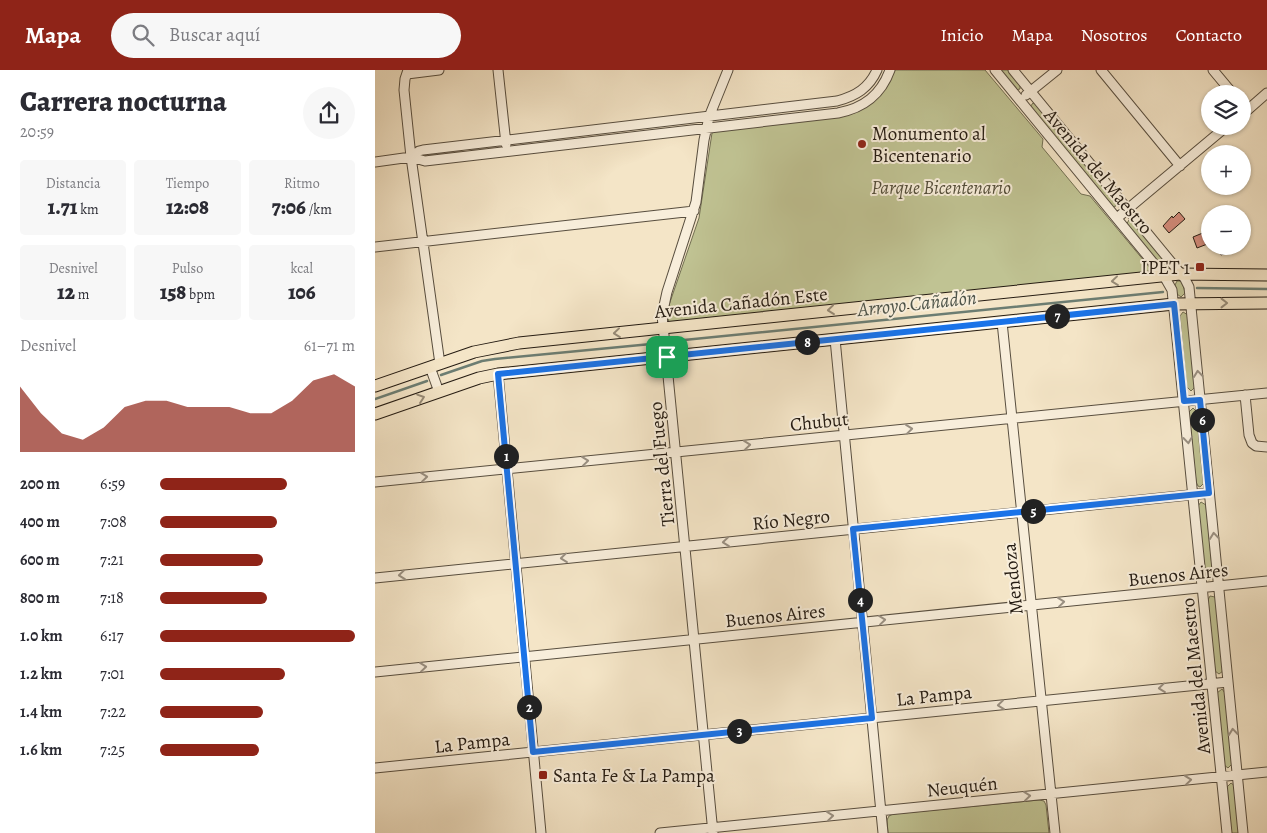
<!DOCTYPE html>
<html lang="es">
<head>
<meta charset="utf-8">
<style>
	:root { --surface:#fff; --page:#f7f7f7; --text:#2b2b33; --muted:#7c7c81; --accent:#8f2418 }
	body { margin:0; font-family:Alegreya,serif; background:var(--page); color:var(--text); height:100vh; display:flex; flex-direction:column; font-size:19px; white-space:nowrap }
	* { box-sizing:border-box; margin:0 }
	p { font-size:16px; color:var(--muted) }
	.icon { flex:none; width:28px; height:28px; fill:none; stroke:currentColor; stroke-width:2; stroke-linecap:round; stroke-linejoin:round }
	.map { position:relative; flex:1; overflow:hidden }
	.side { display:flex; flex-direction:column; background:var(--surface); width:375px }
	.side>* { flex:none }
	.fabs { position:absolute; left:826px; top:15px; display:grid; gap:10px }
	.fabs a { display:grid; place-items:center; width:50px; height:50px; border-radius:50%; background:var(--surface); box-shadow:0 1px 4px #0004; font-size:25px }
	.pin { position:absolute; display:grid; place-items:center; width:42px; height:42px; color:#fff; margin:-21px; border-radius:10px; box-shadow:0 2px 8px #0006 }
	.km { position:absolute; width:25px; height:25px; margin:-12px; border-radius:50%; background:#222; color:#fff; font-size:14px; line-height:25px; text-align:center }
	.round { display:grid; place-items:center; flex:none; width:52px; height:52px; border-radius:26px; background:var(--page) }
	.summary { display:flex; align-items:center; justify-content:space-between; height:85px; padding:0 20px }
	h1 { font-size:28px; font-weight:800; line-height:38px }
	.stats { display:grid; grid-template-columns:repeat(3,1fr); gap:8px; height:85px; padding:5px 20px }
	.stats div { display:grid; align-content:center; border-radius:5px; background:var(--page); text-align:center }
	.stats b { font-size:21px; font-weight:800 }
	.stats small { font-size:14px; font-weight:400 }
	.stats p { font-size:14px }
	.chart { height:140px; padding:10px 20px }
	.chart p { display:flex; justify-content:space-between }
	.chart svg { width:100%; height:90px; margin-top:5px; fill:var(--accent); opacity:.7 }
	ul { padding:0 20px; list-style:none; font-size:16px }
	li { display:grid; grid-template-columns:80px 60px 1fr; align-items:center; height:38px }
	li i { height:12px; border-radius:6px; background:var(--accent) }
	header { display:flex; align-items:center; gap:30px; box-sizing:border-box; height:70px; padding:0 25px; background:var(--accent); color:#fff }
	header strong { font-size:24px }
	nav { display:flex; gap:28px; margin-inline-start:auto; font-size:18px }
	.search { width:350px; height:45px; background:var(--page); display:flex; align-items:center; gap:12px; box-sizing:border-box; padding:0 18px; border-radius:28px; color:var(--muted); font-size:19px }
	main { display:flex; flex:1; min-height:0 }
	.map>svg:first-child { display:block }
	.green { fill:#c0c393; stroke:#726f52 }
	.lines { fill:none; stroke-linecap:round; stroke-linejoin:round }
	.stream { stroke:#6c7d72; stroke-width:2.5 }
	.building { fill:#d88e7f; stroke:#241b12 }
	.minor-casing { stroke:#584e3f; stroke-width:11 }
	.major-casing { stroke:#241b12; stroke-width:13 }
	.minor { stroke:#f8eedb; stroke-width:9 }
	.major { stroke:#f4e5c7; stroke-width:11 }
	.oneway { stroke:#968a76 }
	.oneway2 { stroke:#998f81 }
	.route-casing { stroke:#fff; stroke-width:10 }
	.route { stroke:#1a73e8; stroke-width:6 }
	.poi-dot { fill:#8f2418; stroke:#f8eedb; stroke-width:2 }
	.labels { text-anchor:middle; stroke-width:4; stroke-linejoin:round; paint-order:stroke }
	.poi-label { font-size:19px; fill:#241b12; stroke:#f8eedb; text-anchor:start }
	.street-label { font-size:19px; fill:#241b12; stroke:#f8eedb }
	.park-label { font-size:19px; font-style:italic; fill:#534d39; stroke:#f8eedb }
	.water-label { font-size:20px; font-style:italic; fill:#4e544a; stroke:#f8eedb }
</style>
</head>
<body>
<header>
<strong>Mapa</strong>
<div class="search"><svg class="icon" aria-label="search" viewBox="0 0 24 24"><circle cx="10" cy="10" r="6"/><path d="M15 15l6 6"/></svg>Buscar aquí</div>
<nav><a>Inicio</a><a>Mapa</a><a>Nosotros</a><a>Contacto</a></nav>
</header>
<main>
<section class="side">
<div class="summary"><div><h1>Carrera nocturna</h1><p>20:59</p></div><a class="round"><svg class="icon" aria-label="share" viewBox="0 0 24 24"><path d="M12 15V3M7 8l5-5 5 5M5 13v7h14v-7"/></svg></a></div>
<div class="stats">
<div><p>Distancia</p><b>1.71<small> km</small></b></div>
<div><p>Tiempo</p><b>12:08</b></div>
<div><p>Ritmo</p><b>7:06<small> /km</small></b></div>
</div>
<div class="stats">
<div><p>Desnivel</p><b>12<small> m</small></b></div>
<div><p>Pulso</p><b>158<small> bpm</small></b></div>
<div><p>kcal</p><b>106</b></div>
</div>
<div class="chart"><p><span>Desnivel</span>61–71 m</p>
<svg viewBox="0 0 160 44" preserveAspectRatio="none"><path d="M0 44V12L10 25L20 35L30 38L40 32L50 22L60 19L70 19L80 22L90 22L100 22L110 25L120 25L130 19L140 9L150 6L160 12V44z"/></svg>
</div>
<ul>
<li><b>200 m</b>6:59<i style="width:65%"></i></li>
<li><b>400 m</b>7:08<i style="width:60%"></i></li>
<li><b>600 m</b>7:21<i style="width:53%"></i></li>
<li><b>800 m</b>7:18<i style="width:55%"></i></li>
<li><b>1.0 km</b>6:17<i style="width:100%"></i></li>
<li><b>1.2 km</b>7:01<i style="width:64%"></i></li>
<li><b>1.4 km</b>7:22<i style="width:53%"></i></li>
<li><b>1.6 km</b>7:25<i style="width:51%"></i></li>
</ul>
</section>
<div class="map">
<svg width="892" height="763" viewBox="0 0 892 763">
	<rect width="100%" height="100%" fill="#f4e5c7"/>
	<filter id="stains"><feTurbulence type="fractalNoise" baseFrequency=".004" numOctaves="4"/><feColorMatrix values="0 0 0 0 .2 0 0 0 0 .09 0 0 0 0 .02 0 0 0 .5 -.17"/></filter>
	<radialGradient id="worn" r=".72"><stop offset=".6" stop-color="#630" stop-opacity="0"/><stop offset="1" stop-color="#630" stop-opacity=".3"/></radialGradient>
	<path class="green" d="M518,0h92l58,69 -1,8 39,47 9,2 60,72 -1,4 -480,50 -2,-7 2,-10 30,-87 13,-85 4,-2 139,-19z
		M623,0h11l11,14v5l-5,1z
		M658,33l3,1 81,99 -1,3 -4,1 -82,-100z
		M754,150h3l39,47 -1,3 -3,1 -4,-1 -37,-45z
		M802,211h3l3,3 2,9 -4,4 -4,-3 -2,-9z
		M808,242l5,3 7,71 -1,2 -3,3 -5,-5 -6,-70z
		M818,338l4,4 7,71 -4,4 -2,-1 -2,-4 -7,-70z
		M826,432l5,3 7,72 -4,3 -4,-3 -7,-71z
		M835,526l5,1 1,2 7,72 -4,3 -4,-3 -7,-71z
		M847,619l3,4 7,71 -4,4 -4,-3 -7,-72z
		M856,713l4,3 4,47h-8l-4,-46z
		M664,730l5,1 2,4 3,28h-161l-1,-13 2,-4 4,-2z"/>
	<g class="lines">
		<path class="stream" d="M822,218l70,1
			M299,271l489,-49
			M66,305l41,-14 13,-2 156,-15
			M0,329l52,-18"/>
	</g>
	<path class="building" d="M804,142l6,7 -16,14 -6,-7 9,-10 1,2z
		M835,160v13l-13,5 -4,-11z
		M843,176h25v1l-22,8z"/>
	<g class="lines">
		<defs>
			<path id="minor" d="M33,0l-3,9 -1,11 7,67 29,207
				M123,0l8,74
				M620,0l169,206 8,14 55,543
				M638,0l172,209 4,8 54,546
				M726,0l79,96
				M838,0l20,24
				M32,4l32,-4
				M651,25l31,-25
				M868,44l24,-21
				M36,87l8,-6 4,-1 414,-49c19,-5 32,-13 40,-31
				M0,92l36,-5 14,4 413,-48c26,-5 43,-18 52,-43
				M742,148l110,-92
				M0,177l319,-36
				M627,252l53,511
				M460,269l48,494
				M55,297l9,25
				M123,304l43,459
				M870,325l4,40 3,8 4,3 11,1
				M0,412l892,-89
				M0,508l834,-85
				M0,602l892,-91
				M0,698l853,-86
				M285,763l607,-61
				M338,763l-51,-518 5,-23 29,-90 8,-62 5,-23 19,-47"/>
			<path id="major" d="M0,316l99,-34 45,-9 661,-69 87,1
				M0,344l104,-36 19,-4 676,-70 93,-1"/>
		</defs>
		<use href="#minor" class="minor-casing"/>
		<use href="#major" class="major-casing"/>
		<use href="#minor" class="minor"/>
		<use href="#major" class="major"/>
	</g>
	<defs><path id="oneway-chevron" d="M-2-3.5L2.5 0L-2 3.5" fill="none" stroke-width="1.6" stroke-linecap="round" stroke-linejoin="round" transform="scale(1.25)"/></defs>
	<g class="oneway">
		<use href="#oneway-chevron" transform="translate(740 211) rotate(174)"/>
		<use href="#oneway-chevron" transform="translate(849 233)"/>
		<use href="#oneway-chevron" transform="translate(456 240) rotate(174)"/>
		<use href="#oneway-chevron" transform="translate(242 263) rotate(174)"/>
		<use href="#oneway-chevron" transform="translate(46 328) rotate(-19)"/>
	</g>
	<g class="oneway2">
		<use href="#oneway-chevron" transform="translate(823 304) rotate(-96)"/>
		<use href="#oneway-chevron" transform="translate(534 359) rotate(-6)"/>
		<use href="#oneway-chevron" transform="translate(813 370) rotate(84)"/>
		<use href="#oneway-chevron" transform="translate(372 375) rotate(-6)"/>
		<use href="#oneway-chevron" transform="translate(210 391) rotate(-6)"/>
		<use href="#oneway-chevron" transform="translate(49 407) rotate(-6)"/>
		<use href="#oneway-chevron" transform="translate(839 466) rotate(-96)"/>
		<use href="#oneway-chevron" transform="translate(351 472) rotate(174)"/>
		<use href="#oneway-chevron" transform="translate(189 488) rotate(174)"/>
		<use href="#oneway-chevron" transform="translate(27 505) rotate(174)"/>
		<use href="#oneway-chevron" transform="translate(686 532) rotate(-6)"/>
		<use href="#oneway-chevron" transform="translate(507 550) rotate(-6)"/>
		<use href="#oneway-chevron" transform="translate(48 597) rotate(-6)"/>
		<use href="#oneway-chevron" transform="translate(787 618) rotate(174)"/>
		<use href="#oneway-chevron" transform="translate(626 635) rotate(174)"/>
		<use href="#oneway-chevron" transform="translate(858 662) rotate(-96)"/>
		<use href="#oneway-chevron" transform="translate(813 710) rotate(-6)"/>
		<use href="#oneway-chevron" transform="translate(652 726) rotate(-6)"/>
		<use href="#oneway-chevron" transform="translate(455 746) rotate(-6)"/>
	</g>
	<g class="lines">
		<defs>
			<path id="route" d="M799,234l10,97 16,-1 9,93 -356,36 19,189 -339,34 -35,-378z"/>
		</defs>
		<use href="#route" class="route-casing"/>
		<use href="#route" class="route"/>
	</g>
	<g class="poi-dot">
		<circle cx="487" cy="74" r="5"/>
		<rect x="820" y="192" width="10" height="10" rx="2.5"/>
		<rect x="163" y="700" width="10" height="10" rx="2.5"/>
	</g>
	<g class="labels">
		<g class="poi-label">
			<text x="497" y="70">Monumento al<tspan x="497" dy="22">Bicentenario</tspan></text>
			<text x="815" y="204" text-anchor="end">IPET 1</text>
			<text x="178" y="712">Santa Fe &amp; La Pampa</text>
		</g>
		<g class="street-label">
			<text transform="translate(724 101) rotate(50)" y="7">Avenida del Maestro</text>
			<text transform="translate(366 232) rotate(-6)" y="7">Avenida Cañadón Este</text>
			<text transform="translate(444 351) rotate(-6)" y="7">Chubut</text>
			<text transform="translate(286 394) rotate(-96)" y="7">Tierra del Fuego</text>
			<text transform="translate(416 449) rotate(-6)" y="7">Río Negro</text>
			<text transform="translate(803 504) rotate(-6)" y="7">Buenos Aires</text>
			<text transform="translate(637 509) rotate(-96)" y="7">Mendoza</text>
			<text transform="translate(400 545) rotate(-6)" y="7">Buenos Aires</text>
			<text transform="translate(820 606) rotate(-96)" y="7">Avenida del Maestro</text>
			<text transform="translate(559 625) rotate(-6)" y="7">La Pampa</text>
			<text transform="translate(97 672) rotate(-6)" y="7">La Pampa</text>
			<text transform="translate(587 716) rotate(-6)" y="7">Neuquén</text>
		</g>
		<g class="park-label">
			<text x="566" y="124">Parque Bicentenario</text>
		</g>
		<g class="water-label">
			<text transform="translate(542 233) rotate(-6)" y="7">Arroyo Cañadón</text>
		</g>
	</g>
	<rect width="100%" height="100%" filter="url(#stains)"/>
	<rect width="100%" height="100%" fill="url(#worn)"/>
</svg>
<div class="fabs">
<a><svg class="icon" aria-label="layers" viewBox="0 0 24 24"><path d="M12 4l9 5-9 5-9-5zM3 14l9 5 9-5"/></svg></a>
<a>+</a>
<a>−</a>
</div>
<div class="pin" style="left:292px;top:287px;background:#1e9e55"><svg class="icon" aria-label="arrive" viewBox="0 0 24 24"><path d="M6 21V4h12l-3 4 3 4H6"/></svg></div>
<b class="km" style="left:131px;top:386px">1</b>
<b class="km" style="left:154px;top:637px">2</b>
<b class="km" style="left:364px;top:661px">3</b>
<b class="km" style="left:485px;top:530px">4</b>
<b class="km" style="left:658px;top:441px">5</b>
<b class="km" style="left:827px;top:350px">6</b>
<b class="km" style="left:682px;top:246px">7</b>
<b class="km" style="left:432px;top:272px">8</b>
</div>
</main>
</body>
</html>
